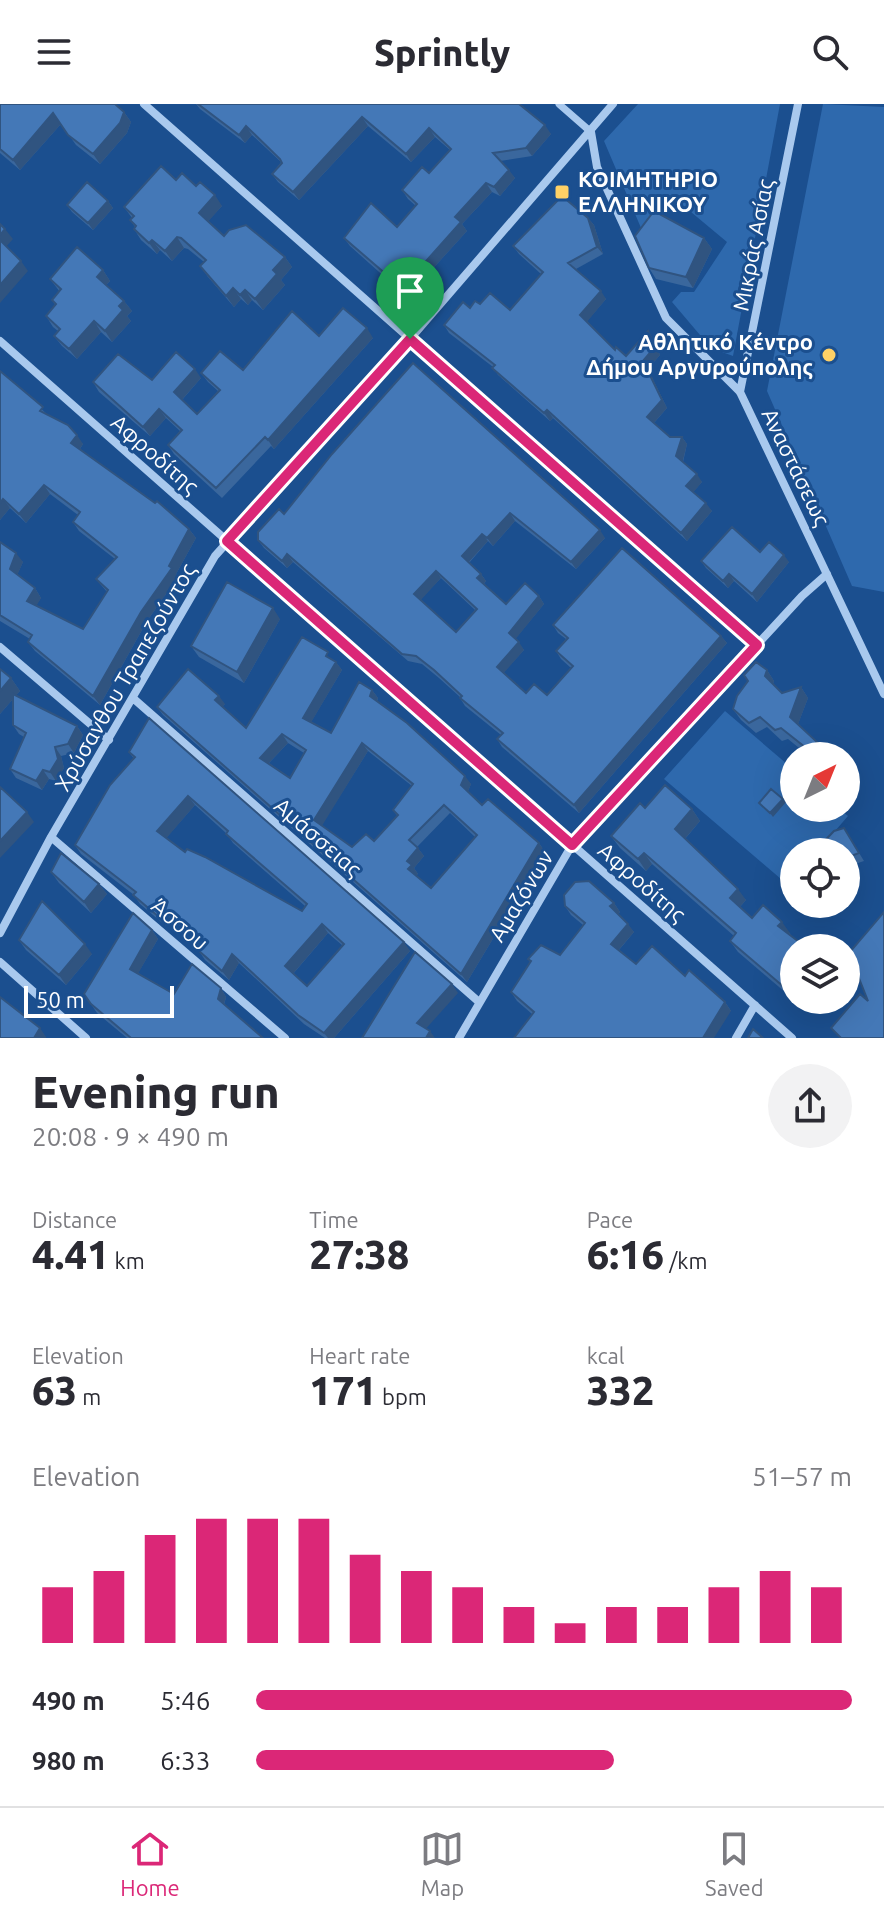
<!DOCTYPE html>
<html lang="en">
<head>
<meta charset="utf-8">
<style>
	:root { --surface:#fff; --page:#f2f2f3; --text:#2b2b33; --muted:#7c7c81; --line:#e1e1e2; --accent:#db2777 }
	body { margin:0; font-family:Ubuntu,sans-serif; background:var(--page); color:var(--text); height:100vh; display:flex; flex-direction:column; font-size:30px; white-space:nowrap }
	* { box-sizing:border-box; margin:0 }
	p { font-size:26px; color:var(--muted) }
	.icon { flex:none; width:44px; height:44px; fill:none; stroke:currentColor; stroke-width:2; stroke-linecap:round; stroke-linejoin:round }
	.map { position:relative; height:934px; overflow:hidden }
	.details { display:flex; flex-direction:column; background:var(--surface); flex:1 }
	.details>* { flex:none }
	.needle { width:52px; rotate:43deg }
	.fabs { position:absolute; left:780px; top:638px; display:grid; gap:16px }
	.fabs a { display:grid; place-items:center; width:80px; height:80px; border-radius:50%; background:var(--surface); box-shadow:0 8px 32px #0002; font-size:40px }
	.scale { position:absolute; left:24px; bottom:20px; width:150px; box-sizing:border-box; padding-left:8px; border:4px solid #fff; border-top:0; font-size:22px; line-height:28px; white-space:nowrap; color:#fff; -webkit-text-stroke:6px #1b4f8f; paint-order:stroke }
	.pin { position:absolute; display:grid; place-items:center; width:68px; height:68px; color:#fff; margin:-82px -34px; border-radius:50% 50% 50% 0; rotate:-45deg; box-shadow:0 0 8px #0007 }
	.pin .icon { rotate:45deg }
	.round { display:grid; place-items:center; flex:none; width:84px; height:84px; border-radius:42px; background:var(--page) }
	.summary { display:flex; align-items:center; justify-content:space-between; height:136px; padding:0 32px }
	h1 { font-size:44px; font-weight:800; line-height:60px }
	.figures { display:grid; grid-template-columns:repeat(3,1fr); gap:12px; height:136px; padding:8px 32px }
	.figures div { display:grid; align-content:center }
	.figures b { font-size:40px; font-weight:800 }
	.figures small { font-size:22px; font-weight:400 }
	.figures p { font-size:22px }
	.chart { height:224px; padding:16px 32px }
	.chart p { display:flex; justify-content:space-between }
	.chart svg { width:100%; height:144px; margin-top:8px; stroke:var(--accent); stroke-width:6 }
	ul { padding:0 32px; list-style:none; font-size:26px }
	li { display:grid; grid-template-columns:128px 96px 1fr; align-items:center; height:60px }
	li i { height:20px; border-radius:10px; background:var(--accent) }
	header { display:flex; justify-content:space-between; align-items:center; height:104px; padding:0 32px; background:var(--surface); font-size:36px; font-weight:800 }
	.dock { display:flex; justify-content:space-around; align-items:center; height:112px; border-top:2px solid var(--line); background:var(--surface); font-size:22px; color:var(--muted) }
	.dock a { display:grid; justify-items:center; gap:4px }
	.dock .active { color:var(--accent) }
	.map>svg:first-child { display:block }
	.green { fill:#2e69ad }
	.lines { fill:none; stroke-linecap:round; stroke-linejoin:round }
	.pedestrian { stroke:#a9c9ee; stroke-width:7 }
	.minor { stroke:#a9c9ee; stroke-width:8 }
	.wall { fill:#3a679d; fill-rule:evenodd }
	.shaded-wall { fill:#305480 }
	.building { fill:#4478b7; stroke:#305480; stroke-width:2; fill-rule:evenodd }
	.route-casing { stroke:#fff; stroke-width:16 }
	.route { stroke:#db2777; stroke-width:10 }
	.poi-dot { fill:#ffd166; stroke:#1b4f8f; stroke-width:3 }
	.labels { text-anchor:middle; stroke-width:6; stroke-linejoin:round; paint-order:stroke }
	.poi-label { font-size:22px; font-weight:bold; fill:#fff; stroke:#1b4f8f; text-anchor:start }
	.street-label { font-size:22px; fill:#fff; stroke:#1b4f8f }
</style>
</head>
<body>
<header><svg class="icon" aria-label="menu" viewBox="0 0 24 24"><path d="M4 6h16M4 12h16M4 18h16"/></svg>Sprintly<svg class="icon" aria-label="search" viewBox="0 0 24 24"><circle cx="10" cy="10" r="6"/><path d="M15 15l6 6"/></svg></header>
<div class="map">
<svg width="884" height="934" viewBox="0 0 884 934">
	<rect width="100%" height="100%" fill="#1b4f8f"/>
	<path class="green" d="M638,0h142l-47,252 -22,-8 -39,-46 9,-10h13l33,-50 -54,-45 -29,38 -40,-94z
		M823,0l61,3v485l-32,-6 -85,-195z
		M725,607l69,59v38h44l10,8 -31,36h-23v27l-6,6 -124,-106z"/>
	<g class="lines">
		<path class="pedestrian" d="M559,0l32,28"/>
		<path class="minor" d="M144,0l613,541
			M591,28l6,35 69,151 74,74 144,302
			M0,237l792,697
			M740,288l58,-288
			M0,543l109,93
			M134,595l345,303
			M51,733l234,201
			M0,829l51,-96 164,-281 195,-217 203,-235
			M0,858l86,76
			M459,934l113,-193 230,-249 25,-22
			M736,934l19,-33"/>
	</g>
	<path class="wall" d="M0,0l124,8 7,10 -4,11 -27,31 -24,-19 -15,-21 -41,46 -20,-17z
		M196,0h323l32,30 -19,22 -32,5 15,17 -15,18 -8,-4 -30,32 5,7 -60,66 -57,-51 -6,-8 53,-11 19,-21 -8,-7 -6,-9 27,-17 21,-23 -15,-13 -24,25 -43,-36 -69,74 -21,-18 -6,-8 9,-12 -29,-27 -7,8 -45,-34z
		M196,82l26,20 -14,15 16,15 61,21 7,10 -11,13 4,5 -22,25 -11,-10 -4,5 -7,-6 -7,8 -26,-30 -8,-11 4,-4 -16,-13 -4,-1 -12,13 -12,-11 -3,4 -16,-14 -7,-11 1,-2 -5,-7 2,-2 -8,-11z
		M108,97l5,7 -20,22 -21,-18 -5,-7z
		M588,114l6,7 9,29 -27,15 30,30 -19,22 28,29 11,6 27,-17 7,16 -12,14 19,39 -13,15 16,14h12l5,7 -4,18 19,20 -9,10 19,19 -25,30 -134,-123 -3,3 -52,-46 -5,-8 -44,-34 -5,-8 26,-17 10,-4 30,6 31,-36 -22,-20 -6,-8z
		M704,134l8,11 -19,39 -37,-9 -7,-11z
		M103,166l7,11 -4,4 18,16 8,10 -5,5 4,5 -19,21 -11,-10 -24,27 -15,-13 -8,-10 4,-5 -5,-4 -7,-11 9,-11 -3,-5 8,-8 -10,-13z
		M319,232l54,2 -99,111 -3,-3 -49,52 -48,-44 -6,-9 12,-14 -14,-13 -16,18 -51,-44 -6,-10 108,-4 -19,22 15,14 21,-23 -10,-9 -7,-9 42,-3z
		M0,267l49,45 34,28 -3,5 109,80 7,9 -20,36 2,3 -31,44 -47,84 -65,-54 -7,-9 2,-3 -30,-18v-79l23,20 -6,13 18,13 6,10 -5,7 47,24 24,-37 -11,-13 19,-20 -36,-28 -6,-9 5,-7 -28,-21 -24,29 -16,-15 -10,12z
		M332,350l273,84 -29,31 -61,-48 -22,25 -5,-5 -19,22 12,11 5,7 -2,3 22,20 33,-8 5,8 -29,35 9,11 -21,23 23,20 21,2 24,-27 -10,-9 -5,-8 10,-12 -8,-6 -5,-8 168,11 6,7 -148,170 -77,-66 -5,-8 4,-4 -36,-29 -5,-8v-1l-21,-19 -17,-14 -14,-3 -115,-99 -6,6 -23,-20 -6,-8 26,-26zM441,474l34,32 -19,22 -36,-32z
		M760,448l29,10 -32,40 -23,-21 -6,7 -22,-20 -5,-7z
		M280,515l-36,64 -45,-26 -8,-11z
		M334,556l8,10 -31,52 20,11 41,-43 6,8 -1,3 94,83 -3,7 14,14 57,38 6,9 -78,130 -304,-267 -6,-8 68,-3 -3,3 24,21zM288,639l16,10 -14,25 -21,-15zM368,647l44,35 -19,24 4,6 -23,25 -22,6 -31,-21zM450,709l25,24 -44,51 -15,-13 2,-1 -4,-6 10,-12 -7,-9z
		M0,565l11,9 9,13 -4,4 61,31 6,9 -9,18 -13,3 3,12 -8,13 -7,-2 -7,11 -26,-12 -6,-9 14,-32 -5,-3 -6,-9v-26l-13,15z
		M767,566l7,11 -1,3 9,9 19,-6 7,11 -10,26 19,18 8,11 -3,3h-13l-21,-17 -6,2 -15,-14 -11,6 -15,-13 -8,-11z
		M129,648l281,199 -76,87h-9l-21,-14 -65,-61 -10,17 -24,-20 -6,-9 4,-7 -33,-26 -4,8 -26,-22 -6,-9 -53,-41 -6,-9 59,-86zM195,701l32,29 6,9 72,63 -3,5 -117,-59 -19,-14zM328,829l15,13 -36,40 -14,-12z
		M692,705l8,12 -15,18 61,61 -6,7 12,11 38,15 4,15v52h8l-3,4 -61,-52 -8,-11 4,-5 -82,-72 -6,7 -26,-23 -9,-12z
		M844,724l20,33 -18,6v-15z
		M51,768l48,12 8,10 -16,19 -32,-30z
		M614,799l6,9 -2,2 16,18 -15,18 17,14 49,12 40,26 6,9 -199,3 -15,-13 -6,-9 19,-30 -2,-3 32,-4 23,-30 -12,-10 -6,-9z
		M152,826l6,9 -20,34 36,21 47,-6 5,9 -2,8 39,33h-136l-30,-25 -13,-19z
		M19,836l73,14 -26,31 -40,-35z"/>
	<path class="shaded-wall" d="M124,8l7,10 -4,11 -27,31 -7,-10z
		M53,9l8,11 -41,46 -7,-10z
		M362,13l6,9 -69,74 -6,-8z
		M545,21l6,9 -19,22 -6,-8z
		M246,22l6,9 -7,8 -6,-8z
		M429,24l6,9 -24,25 -5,-8z
		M509,66l6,8 -15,18 -6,-9z
		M486,79l6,9 -30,32 5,7 -60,66 -5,-9 53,-71z
		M215,91l7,11 -16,18 -7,-11z
		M108,97l5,7 -20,22 -5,-7z
		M588,114l6,7 9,29 -6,-7z
		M5,125l8,10 -8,9 -5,-6v-7z
		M177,133l7,11 -12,13 -7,-10z
		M704,134l8,11 -19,39 -7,-11z
		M152,136l8,10 -3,4 -8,-11z
		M285,153l7,10 -11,13 4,5 -22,25 -8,-11 18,-29z
		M21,157l7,10 -28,32v-18z
		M103,166l7,11 -6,6 -7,-10z
		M233,184l8,11 -7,8 -8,-11z
		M245,186l7,10 -4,5 -8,-10z
		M601,187l5,8 -20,24 -6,-8z
		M124,197l8,10 -5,5 4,5 -19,21 -7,-11 14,-25z
		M94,217l7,11 -24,27 -8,-10z
		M367,224l6,10 -99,111 -6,-9z
		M648,227l5,8 7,16 -12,14 19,39 -15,17 -5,-8 -4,-56z
		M195,265l6,9 -21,24 -6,-10z
		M159,305l7,9 -16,18 -7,-9z
		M547,306l6,8 -3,3 -6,-8z
		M77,331l6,9 -5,8 -7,-9z
		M682,333l5,7 -5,20 -6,-8z
		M697,370l5,8 -10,12 -6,-8z
		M44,381l6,9 -24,29 -7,-9z
		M3,395l7,9 -10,12v-17z
		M706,399l6,8 -25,30 -6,-8z
		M510,409l5,8 -22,25 -6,-8z
		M189,425l7,9 -20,36 2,3 -31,44 -47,84 -7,-9z
		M600,426l5,8 -29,31 -5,-7z
		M482,430l6,7 -21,23 -5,-8z
		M16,449l7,9 -7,16 -6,-9z
		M287,450l6,8 -6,6 -5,-7z
		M784,451l5,7 -32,40 -5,-8z
		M436,467l5,7 -22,24 -5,-8z
		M481,470l5,7 -4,5 -5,-8z
		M729,470l5,7 -6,7 -5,-7z
		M35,484l6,10 -7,12 -7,-9z
		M539,492l5,8 -30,37 -5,-8z
		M273,504l7,11 -36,64 -7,-11z
		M721,532l6,7 -148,170 -5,-8z
		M519,538l5,8 -22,25 -5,-8z
		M336,558l6,8 -33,56 -6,-8z
		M767,566l7,11 -2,5 -7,-10z
		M11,574l9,13 -20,23v-23z
		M801,583l7,11 -11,29 -7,-10z
		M372,586l6,8 -3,6 -5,-8z
		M219,592l6,8 -4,5 -6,-9z
		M77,622l6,9 -9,18 -6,-9z
		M282,630l6,9 -22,23 -6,-8z
		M817,638l8,11 -3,3h-9l-3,-5z
		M362,639l6,8 -48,78 -6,-9z
		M55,643l6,9 3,12 -8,13 -6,-9z
		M43,666l6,9 -7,11 -6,-9z
		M465,672l6,8 -4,10 -6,-9z
		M188,692l7,9 -31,36 -7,-10z
		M783,695l3,3 -13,15 -3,-4z
		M692,705l8,12 -17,20 -8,-12z
		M27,708l7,10 -34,36v-17z
		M539,739l6,9 -78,130 -6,-8z
		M418,744l6,8 -10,12 4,6 -4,3 -6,-8 -1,-8z
		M644,749l8,11 -6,7 -8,-12z
		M99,780l8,10 -16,19 -7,-11z
		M738,785l8,11 -8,9 -8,-11z
		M614,799l6,9 -3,3 -7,-9z
		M164,805l6,9 -4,8 -7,-9z
		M782,818l8,11 -4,4 -8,-11z
		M322,820l6,9 -37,43 -6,-10z
		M628,820l6,8 -17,20 -6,-8z
		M152,826l6,9 -22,38 -6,-8z
		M404,838l6,9 -76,87h-6l-4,-5z
		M85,840l7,10 -26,31 -7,-10z
		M232,850l7,9 -10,17 -7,-9z
		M452,880l6,9 -35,39 -6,-9z
		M221,884l5,9 -3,10 -5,-8z
		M725,898l6,9 -17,27h-11z
		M40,924l6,9v1h-12z
		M430,927l5,7h-9z"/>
	<path class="building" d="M0,0h115l9,8 -4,11 -27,31 -25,-19 -15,-22 -40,47 -13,-11z
		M198,0h321l26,21 -19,23 -33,5 16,17 -15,17 -8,-4 -31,34 6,5 -59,66 -58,-50 27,-35 26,24 20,-23 -15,-14 20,-23 7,6 22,-24 -22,-21 -23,26 -44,-37 -69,75 -21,-18 10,-11 -2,-4 -34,-33 -7,9z
		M161,62l15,14 6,-7 14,13 4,-4 15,13 -16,18 25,23 5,-6 17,-5 39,32 -12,13 4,4 -22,25 -10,-9 -5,5 -7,-7 -7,8 -26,-30 6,-6 -25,-22 -4,-1 -12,14 -13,-11 -3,3 -15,-14 2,-3 -6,-6 4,-4 -10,-9z
		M87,78l21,19 -20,22 -21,-18z
		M562,92l26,22 9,29 -29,16 33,28 -21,24 35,35 1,-3 10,9 22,-25 7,16 -12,14 19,39 -15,17 23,20h12l-6,19 21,18 -11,12 20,17 -25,30 -134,-123 -3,3 -52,-45 3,-3 -51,-40 19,-23 7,6 5,-7 5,3 10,-11 20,17 33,-38 -30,-26z
		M654,107l50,27 -18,39 -37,-9 -14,-32z
		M0,120l5,5 -5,6z
		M0,136l21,21 -21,24z
		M77,143l26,23 -6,7 27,24 -5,5 4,4 -18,21 -11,-10 -25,28 -15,-13 6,-7 -14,-13 10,-12 -4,-4 9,-11 -11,-10z
		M343,204l24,20 -99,112 -3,-3 -49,51 -48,-43 14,-15 -23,-21 -16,18 -50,-45 25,-28 34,26 24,-28 19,17 -21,23 23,22 23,-24 -19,-17 19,-22 23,19 49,-59 27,25z
		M413,259l187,167 -29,32 -61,-49 -23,25 -5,-4 -20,22 19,18 -4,4 29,26 19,-21 14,13 -30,37 10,9 -22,25 29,26 8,-9 13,11 26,-29 -17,-15 12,-13 -15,-13 69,-77 99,88 -147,169 -77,-66 6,-6 -43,-35 2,-2 -28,-26 -18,-14 -14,-2 -115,-100 -5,7 -24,-21v-8l21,-23 5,5 48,-60zM436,467l41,38 -21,23 -42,-38z
		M0,267l43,36 -3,4 28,14 9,10 -6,8 84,60 2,-2 32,28 -20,37 3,2 -31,44 -48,84 -65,-54 4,-7 -32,-20v-73l16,11 -6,16 25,19 -8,13 56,28 25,-39 -12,-11 21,-22 -44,-35 7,-10 -36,-27 -25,29 -16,-15 -3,4z
		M732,423l28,25 9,-10 15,13 -32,39 -23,-20 -6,7 -22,-20z
		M227,478l46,26 -36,64 -46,-26z
		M302,533l26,15 -2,4 10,6 -33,56 28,15 28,-51 13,8 -2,6 37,27 58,53 -4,9 21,20 6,-6 51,44 -78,131 -304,-267 31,-38 31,27 -4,4 31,28zM282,630l24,16 -16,28 -30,-20zM362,639l51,41 -20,26 5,5 -24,26 -8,-7 -14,13 -38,-27zM444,701l33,30 -46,53 -23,-19 4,-4 -5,-4 11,-13 -9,-8z
		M756,558l11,8 -2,6 17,17 19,-6 -11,30 27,25 -7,9 -29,-23 -6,2 -15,-13 -11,6 -16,-14 4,-13 11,-15 -4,-6z
		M0,565l11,9 -11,13z
		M13,590l64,32 -9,18 -13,3 3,12 -8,13 -7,-2 -7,11 -26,-12 16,-36 -13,-8z
		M149,614l255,224 -80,91 -26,-18 -66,-61 -10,17 -23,-20 5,-9 -40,-33 -5,8 -26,-22 3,-3 -61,-47 35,-60 25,-28 -6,-5zM188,692l40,35 -2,3 81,70 -5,7 -97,-54 -18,-8 -2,3 -28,-21zM322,820l22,20 -37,42 -22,-20z
		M665,681l27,24 -17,20 63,60 -8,9 22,20 11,-13 19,17 -4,4 29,22h-13v41l-3,4 -61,-52 6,-8 -92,-80 -6,6 -27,-23 29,-33 5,5z
		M0,683l27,25 -27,29z
		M771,685l12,10 -13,14 -11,-10z
		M844,724l15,25 -13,5v-6h-32l20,-21z
		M61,749l38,31 -15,18 -33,-30z
		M589,777l25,22 -4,3 18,18 -17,20 25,20 16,-18 33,30 4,-6 36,32 -22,36h-189l20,-26 -23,-20 20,-31 -3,-2 13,-14 19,10 25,-32 -20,-17 -1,-11 11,-13z
		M42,797l43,43 -26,31 -40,-35z
		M884,808v126h-43l-10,-10 29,-34 8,7 -19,-48z
		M133,809l19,17 -22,39 44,25 18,-30 29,24 -3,11 45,39h-132l-40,-34 -7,-10z
		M415,848l37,32 -35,39 13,8 -4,7h-64z
		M0,893l40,31 -6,10h-34z
		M753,925l10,9h-15z"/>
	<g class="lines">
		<defs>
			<path id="route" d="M410,235l347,306 -185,200 -345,-304z"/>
		</defs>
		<use href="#route" class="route-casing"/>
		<use href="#route" class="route"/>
	</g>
	<g class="poi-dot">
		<rect x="554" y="80" width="16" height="16" rx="4"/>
		<circle cx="829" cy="251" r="8"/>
	</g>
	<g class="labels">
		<g class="poi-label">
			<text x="578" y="83">ΚΟΙΜΗΤΗΡΙΟ<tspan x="578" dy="25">ΕΛΛΗΝΙΚΟΥ</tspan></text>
			<text x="813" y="246" text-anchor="end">Αθλητικό Κέντρο<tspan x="813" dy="25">Δήμου Αργυρούπολης</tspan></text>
		</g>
		<g class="street-label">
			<text transform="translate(753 141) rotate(-79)" y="8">Μικράς Ασίας</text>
			<text transform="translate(155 350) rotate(41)" y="8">Αφροδίτης</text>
			<text transform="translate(796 363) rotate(64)" y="8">Αναστάσεως</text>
			<text transform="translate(125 573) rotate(-60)" y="8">Χρύσανθου Τραπεζούντος</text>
			<text transform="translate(318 733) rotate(41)" y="8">Αμάσσειας</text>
			<text transform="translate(642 778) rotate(41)" y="8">Αφροδίτης</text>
			<text transform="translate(521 792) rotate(-59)" y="8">Αμαζόνων</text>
			<text transform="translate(180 820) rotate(41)" y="8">Άσσου</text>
		</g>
	</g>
</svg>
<div class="fabs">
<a><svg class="needle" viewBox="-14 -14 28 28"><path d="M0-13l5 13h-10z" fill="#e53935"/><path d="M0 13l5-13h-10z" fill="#7c7c81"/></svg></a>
<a><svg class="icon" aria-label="locate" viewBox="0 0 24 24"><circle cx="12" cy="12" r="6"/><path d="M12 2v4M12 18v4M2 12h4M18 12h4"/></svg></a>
<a><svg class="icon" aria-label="layers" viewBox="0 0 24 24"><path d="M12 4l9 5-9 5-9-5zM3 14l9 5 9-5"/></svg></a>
</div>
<div class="scale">50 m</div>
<div class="pin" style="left:410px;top:235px;background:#1e9e55"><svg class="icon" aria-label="arrive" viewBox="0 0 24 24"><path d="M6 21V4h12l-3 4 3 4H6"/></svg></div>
</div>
<section class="details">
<div class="summary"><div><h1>Evening run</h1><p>20:08 · 9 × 490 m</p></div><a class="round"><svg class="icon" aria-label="share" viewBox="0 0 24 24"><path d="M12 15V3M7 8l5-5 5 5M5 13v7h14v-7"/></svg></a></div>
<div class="figures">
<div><p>Distance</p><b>4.41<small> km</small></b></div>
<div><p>Time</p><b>27:38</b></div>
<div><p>Pace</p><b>6:16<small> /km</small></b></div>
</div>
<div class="figures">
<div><p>Elevation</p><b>63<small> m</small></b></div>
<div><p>Heart rate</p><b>171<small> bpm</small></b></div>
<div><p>kcal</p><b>332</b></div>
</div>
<div class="chart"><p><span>Elevation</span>51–57 m</p>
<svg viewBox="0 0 160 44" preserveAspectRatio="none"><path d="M5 44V27M15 44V22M25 44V11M35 44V6M45 44V6M55 44V6M65 44V17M75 44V22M85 44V27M95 44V33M105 44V38M115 44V33M125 44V33M135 44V27M145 44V22M155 44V27"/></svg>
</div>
<ul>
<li><b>490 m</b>5:46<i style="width:100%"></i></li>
<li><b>980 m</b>6:33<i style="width:60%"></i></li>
</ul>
</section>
<nav class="dock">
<a class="active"><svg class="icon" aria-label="home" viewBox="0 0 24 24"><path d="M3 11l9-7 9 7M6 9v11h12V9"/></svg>Home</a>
<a><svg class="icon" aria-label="map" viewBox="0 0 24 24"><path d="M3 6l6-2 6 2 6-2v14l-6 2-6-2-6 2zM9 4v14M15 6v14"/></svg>Map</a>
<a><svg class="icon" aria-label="saved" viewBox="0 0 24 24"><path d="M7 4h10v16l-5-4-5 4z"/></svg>Saved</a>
</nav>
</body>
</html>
